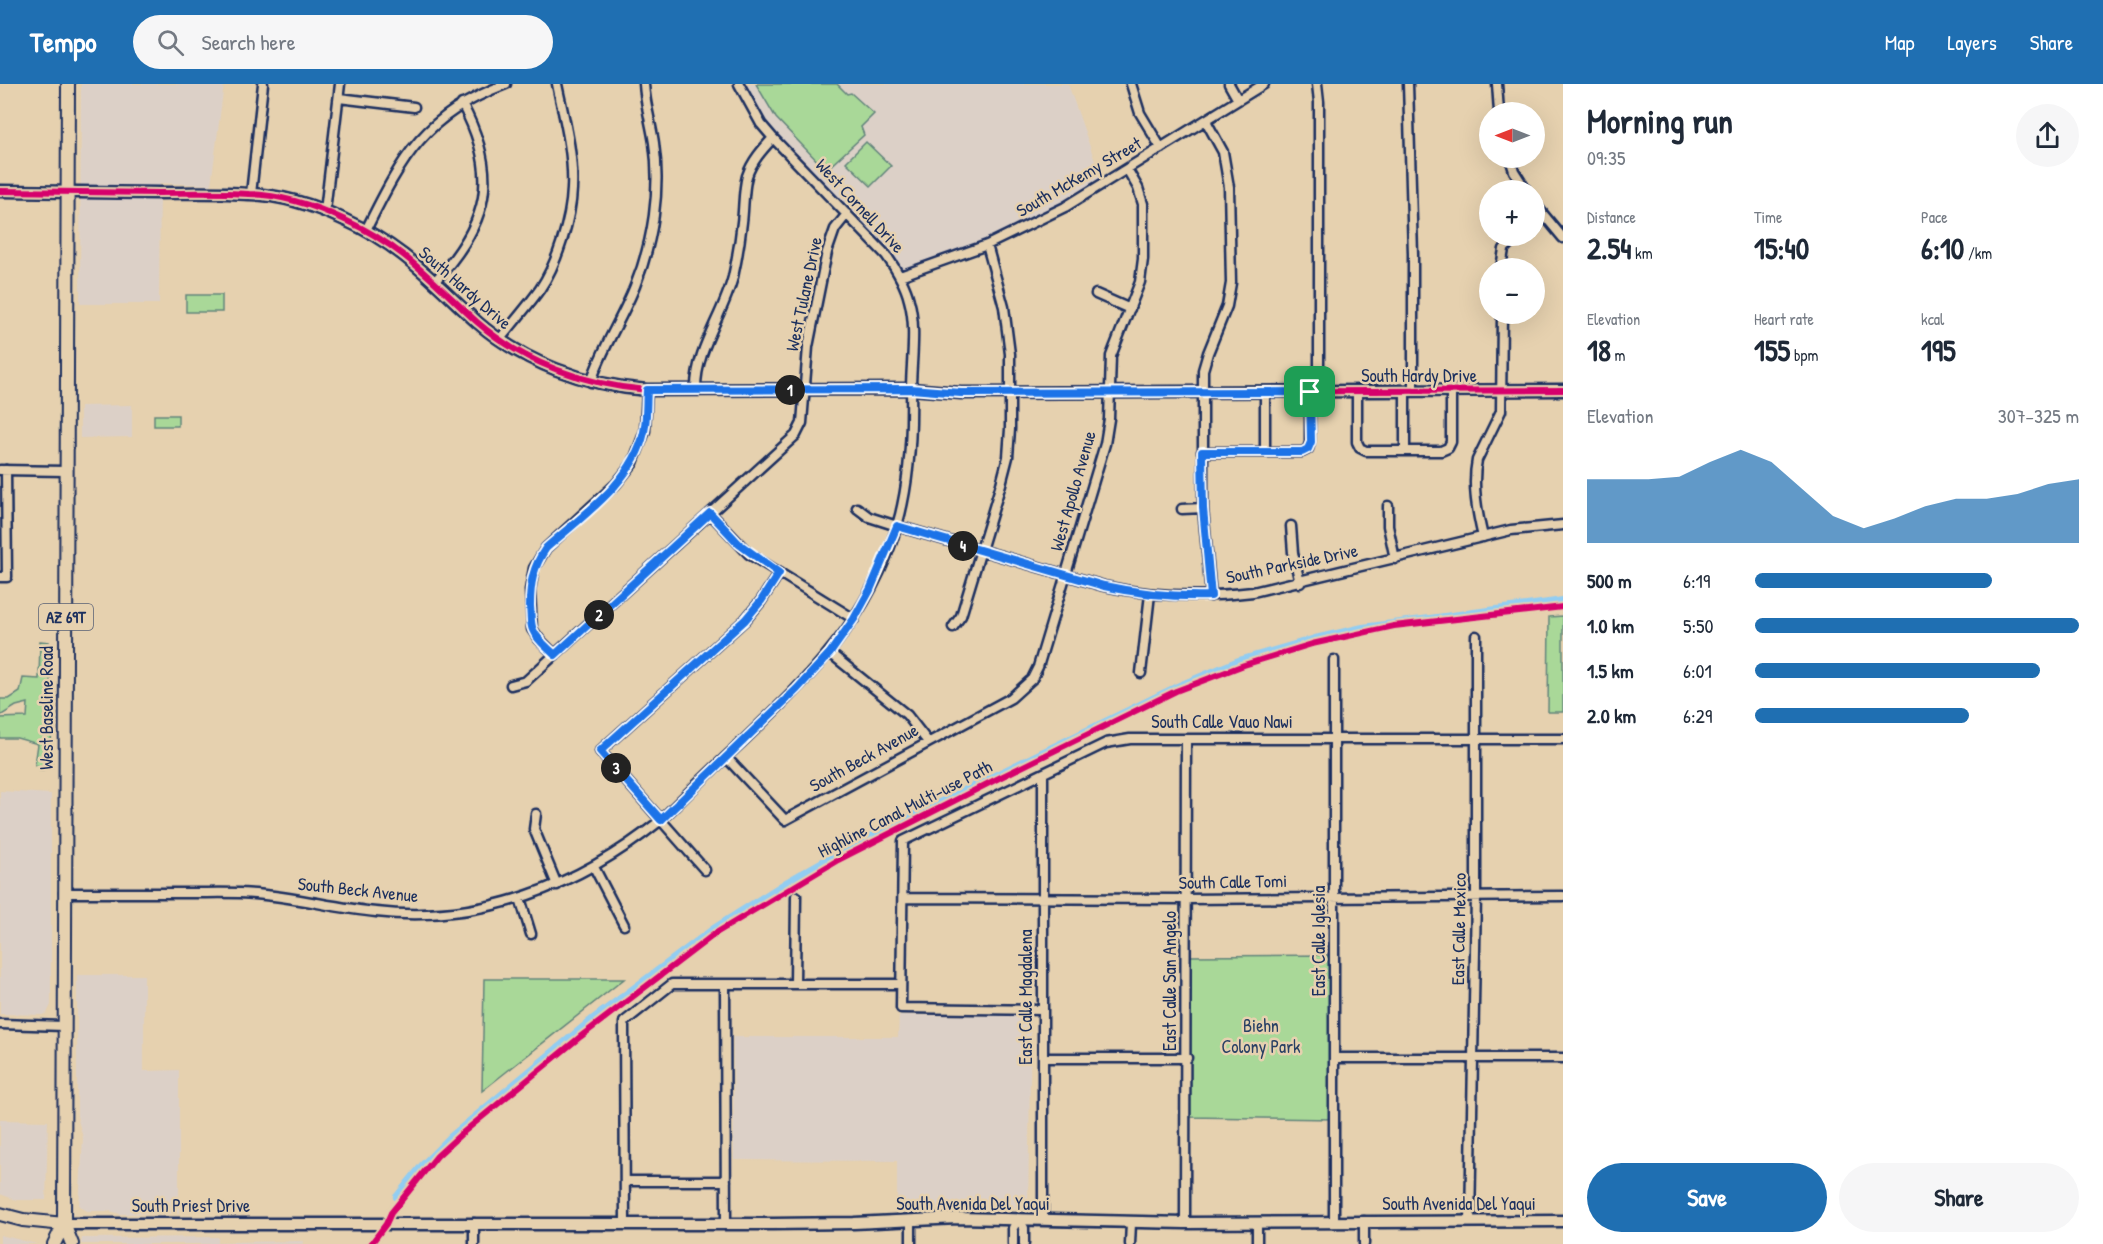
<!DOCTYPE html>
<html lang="en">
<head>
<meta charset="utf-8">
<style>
	:root { --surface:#fff; --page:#f6f6f7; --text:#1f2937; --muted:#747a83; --accent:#1f6fb2 }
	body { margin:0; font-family:"Patrick Hand",sans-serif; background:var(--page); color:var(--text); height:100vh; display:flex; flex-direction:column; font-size:22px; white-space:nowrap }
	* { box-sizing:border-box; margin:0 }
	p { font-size:20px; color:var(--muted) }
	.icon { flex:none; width:33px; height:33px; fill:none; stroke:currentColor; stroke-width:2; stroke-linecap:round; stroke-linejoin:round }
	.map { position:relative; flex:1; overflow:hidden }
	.sheet { display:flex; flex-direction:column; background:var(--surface); width:540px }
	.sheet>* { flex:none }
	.needle { width:39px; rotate:270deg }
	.fabs { position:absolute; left:1479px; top:18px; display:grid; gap:12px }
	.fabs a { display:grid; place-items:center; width:66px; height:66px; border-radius:50%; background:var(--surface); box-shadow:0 6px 24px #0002; font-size:30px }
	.pin { position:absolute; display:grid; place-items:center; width:51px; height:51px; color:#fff; margin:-26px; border-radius:12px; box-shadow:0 3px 9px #0006 }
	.km { position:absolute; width:30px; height:30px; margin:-15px; border-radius:50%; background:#222; color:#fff; font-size:16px; line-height:30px; text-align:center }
	.round { display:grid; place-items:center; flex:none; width:63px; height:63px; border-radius:32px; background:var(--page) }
	.head { display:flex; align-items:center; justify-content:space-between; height:102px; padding:0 24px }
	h1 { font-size:33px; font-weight:700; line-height:45px }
	.stats { display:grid; grid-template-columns:repeat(3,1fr); gap:9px; height:102px; padding:6px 24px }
	.stats div { display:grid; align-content:center }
	.stats b { font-size:30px; font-weight:700 }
	.stats small { font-size:16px; font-weight:400 }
	.stats p { font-size:16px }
	.chart { height:168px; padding:12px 24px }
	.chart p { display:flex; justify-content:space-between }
	.chart svg { width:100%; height:108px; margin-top:6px; fill:var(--accent); opacity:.7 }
	.cta { display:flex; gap:12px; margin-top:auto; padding:12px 24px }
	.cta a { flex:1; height:69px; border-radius:36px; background:var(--accent); color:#fff; font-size:24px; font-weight:700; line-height:69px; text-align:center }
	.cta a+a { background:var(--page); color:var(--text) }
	ul { padding:0 24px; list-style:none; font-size:20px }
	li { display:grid; grid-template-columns:96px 72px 1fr; align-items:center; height:45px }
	li i { height:15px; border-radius:8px; background:var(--accent) }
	header { display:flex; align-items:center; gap:36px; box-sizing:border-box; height:84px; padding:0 30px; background:var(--accent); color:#fff }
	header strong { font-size:28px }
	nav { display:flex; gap:33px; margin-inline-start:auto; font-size:21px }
	.search { width:420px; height:54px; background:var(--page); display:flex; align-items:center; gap:15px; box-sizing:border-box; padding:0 21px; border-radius:33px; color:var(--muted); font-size:22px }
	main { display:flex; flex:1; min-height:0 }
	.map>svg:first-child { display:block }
	.built { fill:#dcd0c7 }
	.green { fill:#a9d898; stroke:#62847b; stroke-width:1.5 }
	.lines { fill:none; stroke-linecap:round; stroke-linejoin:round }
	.canal { stroke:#92cdf2; stroke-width:8 }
	.minor-casing { stroke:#1b2f5e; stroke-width:13 }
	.tertiary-casing { stroke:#1b2f5e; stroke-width:15 }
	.secondary-casing { stroke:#1b2f5e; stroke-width:16 }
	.primary-casing { stroke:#1b2f5e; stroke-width:16 }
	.minor { stroke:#e6d1af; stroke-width:8 }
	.tertiary { stroke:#e6d1af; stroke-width:10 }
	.secondary { stroke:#e6d1af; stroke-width:12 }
	.primary { stroke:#e6d1af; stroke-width:12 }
	.cycleway-casing { stroke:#e6d1af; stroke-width:10 }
	.cycleway { stroke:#d6006c; stroke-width:6 }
	.route-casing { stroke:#fff; stroke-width:12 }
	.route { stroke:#1a73e8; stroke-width:8 }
	.labels { text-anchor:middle; stroke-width:5; stroke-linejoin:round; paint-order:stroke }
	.shield { fill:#e6d1af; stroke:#586076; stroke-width:1.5 }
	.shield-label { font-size:16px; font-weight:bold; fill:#1b2f5e }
	.street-label { font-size:18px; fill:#1b2f5e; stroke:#e6d1af }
	.park-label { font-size:18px; fill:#294064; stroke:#e6d1af }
</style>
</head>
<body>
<header>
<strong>Tempo</strong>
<div class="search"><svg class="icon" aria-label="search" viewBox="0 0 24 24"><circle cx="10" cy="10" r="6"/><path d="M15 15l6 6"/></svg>Search here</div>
<nav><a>Map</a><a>Layers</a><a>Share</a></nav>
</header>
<main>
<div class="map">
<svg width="1563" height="1160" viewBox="0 0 1563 1160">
	<rect width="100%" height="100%" fill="#e6d1af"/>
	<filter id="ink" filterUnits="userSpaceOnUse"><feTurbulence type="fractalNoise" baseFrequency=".0167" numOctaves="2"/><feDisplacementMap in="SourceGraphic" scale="12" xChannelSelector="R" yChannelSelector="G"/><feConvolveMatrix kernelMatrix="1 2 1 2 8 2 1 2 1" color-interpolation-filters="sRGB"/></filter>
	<g filter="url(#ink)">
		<path class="built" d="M81,0h143l-13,101 -51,-2 -1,121h-79z
			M739,0h329l35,100 -83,46 -120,46 -127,-138z
			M132,321v32l-52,1v-32z
			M0,707l51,3v211l-4,8 -5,2 -42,-1z
			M77,891h67v96l35,-1v143l-59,1 -10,-3h-23l-8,-5 4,-68 -6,-22z
			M899,931l132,1 -3,192 -131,3v-50l-163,-1 -1,-123h165z
			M0,1036l48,1 -2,79h-30l-16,-6z
			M0,1151l37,9h-37z
			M218,1153v7h-137l1,-6z
			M303,1157l1,3h-85v-2z"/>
		<path class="green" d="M756,0h81l10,10 4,-1 23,21 -13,13 3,8 -38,35 -50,-52z
			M866,58l25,24 -20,20 -25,-24z
			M186,211h36v17h-36z
			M154,331h24v11h-24z
			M1563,532v96h-15l1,-95z
			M40,557l9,1 3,125 -12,4 1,-5 -6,-1 3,-21 -21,-6h-17v-20l27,-1 1,-14 -12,3 -16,10v-17h9l11,-7 3,-14 16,1z
			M1335,871v164l-148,-2v-161z
			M484,895h140l-142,112z"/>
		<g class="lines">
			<path class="canal" d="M397,1113l26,-32 28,-28 141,-117 122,-91 74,-47 59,-34 328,-160 64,-27 76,-22 48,-11 200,-27"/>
			<defs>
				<path id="minor" d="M1131,0l9,29 21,35
					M1229,0l9,16
					M1317,0l2,18v289
					M1408,0l5,170v137
					M1497,0l2,28
					M339,14l75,9
					M1206,37l17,31 6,35 2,96 -4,23 -19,47 -5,17v138l8,88
					M1510,74l4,13 12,19
					M251,110l12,-110
					M1534,119l29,35
					M325,127l15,-127
					M366,146c37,-75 59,-115 140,-146
					M1501,184l3,-19 13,-13
					M900,192l87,-31 78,-38 199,-123
					M435,197c54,-58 65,-106 27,-177
					M1096,210l34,15
					M500,255c13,-16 28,-33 40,-50 17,-25 31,-70 32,-100 2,-35 -8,-71 -15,-105
					M591,298c11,-34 31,-63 44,-96 18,-44 26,-96 19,-143 -3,-20 -9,-39 -10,-59
					M696,306c-1,-40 27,-74 37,-113 4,-18 7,-36 9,-55 2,-15 1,-31 5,-46 5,-15 15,-26 26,-38
					M1357,307v51l3,6 6,3h75l7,-3 3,-6v-51
					M1265,367v-59
					M1405,367v-60
					M1202,368h100l6,-3 2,-7v-51
					M0,386l66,1
					M1388,422v20l7,33
					M857,424l12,9 28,9 207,60c50,11 98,12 149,6l258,-62 52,-5
					M1182,425l21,-1
					M710,429l39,41 105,65
					M1291,442l2,27 7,30
					M1483,453c-6,-25 -11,-52 -6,-77l24,-49 1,-97
					M0,493h7l-1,-107
					M953,543l8,-11 40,-132 7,-27 2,-28v-75l-6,-47 -17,-62
					M830,569l77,62 21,27
					M555,571l-16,-16 -7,-10 -2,-39 4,-22 12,-20 70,-64 17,-21 12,-32 2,-41
					M1141,589l9,-79
					M511,601l15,-4 270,-246 6,-12 6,-76 19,-95 8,-23 12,-15
					M726,673l59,63 226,-122 21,-19 6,-12 67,-223 4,-25 2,-63 29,-74 3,-23v-55l-5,-16 -11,-19
					M1043,690v446
					M536,730l-2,15 23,56
					M594,783l30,58
					M705,786l-105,-119 145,-131 16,-19 18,-28
					M64,809c43,0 85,0 127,0 21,0 43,-1 64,1 40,3 80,14 121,18 106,12 203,-26 285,-92 27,-27 54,-53 82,-79 68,-65 126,-121 154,-215 13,-44 15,-91 14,-136 0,-29 6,-62 -2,-90 -4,-17 -13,-31 -23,-45l-113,-117 -12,-14 -22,-40
					M520,814l11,36
					M903,814l283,1 377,-3
					M725,900l1,240
					M795,900l1,-88
					M1043,926l-142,-2 2,-167 203,-98 24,-4h433
					M0,940l64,2
					M1043,974h144
					M1335,974h228
					M625,1097h101
					M911,1136v24
					M1334,1137v-561
					M1364,1137v23
					M1470,1138l6,-326v-260
					M474,1139v21
					M1185,1139l1,-484
					M1257,1139v21
					M625,1140l-1,-202 48,-38h229
					M1013,1160v-16l5,-9 6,9v16
					M1130,1160l1,-21"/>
				<path id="tertiary" d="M0,107c53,1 106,1 159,2 30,0 60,-1 90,1 33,1 67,12 96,26 58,26 87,61 132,102 47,41 108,63 170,68l264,-1 50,4 602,-3
					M64,1140h709l81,-1 104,-5 227,5 378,-2"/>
				<path id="secondary" d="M0,1130l23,6 41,4"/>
				<path id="primary" d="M68,0l-4,1140 8,20
					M54,1160l10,-20"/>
			</defs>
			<use href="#minor" class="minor-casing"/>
			<use href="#tertiary" class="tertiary-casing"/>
			<use href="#secondary" class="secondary-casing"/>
			<use href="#primary" class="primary-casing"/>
			<use href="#minor" class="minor"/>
			<use href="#tertiary" class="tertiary"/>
			<use href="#secondary" class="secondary"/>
			<use href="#primary" class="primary"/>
			<defs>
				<path id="cycleway" d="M0,107c53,1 106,1 159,2 30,0 60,-1 90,1 33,1 67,12 96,26 58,26 87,61 132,102 47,41 108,63 170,68l264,-1 50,4 602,-3
					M371,1160l15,-20 5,-11 17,-21 29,-36 23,-21 120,-98 136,-104 122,-73 159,-81 179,-88 68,-26 68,-21 82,-18 169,-19"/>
			</defs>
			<use href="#cycleway" class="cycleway-casing"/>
			<use href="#cycleway" class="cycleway"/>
		</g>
	</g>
	<g class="lines" filter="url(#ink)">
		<defs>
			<path id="route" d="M911,305l50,4 349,-1 1,50 -3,7 -6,3h-100l1,56 8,88c-36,1 -71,-2 -107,-10l-207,-60 -27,64 -16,29 -24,34 -33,36 -136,131 -61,-69 145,-131 16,-19 18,-28 -40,-29 -29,-31 -155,142c-8,-8 -18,-15 -22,-25 -3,-7 -2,-16 -3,-24 0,-23 3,-39 16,-58 36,-32 88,-67 98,-116 3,-14 2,-28 3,-42z"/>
		</defs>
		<use href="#route" class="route-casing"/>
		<use href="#route" class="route"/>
	</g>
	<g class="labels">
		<rect class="shield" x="39" y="520" width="54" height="26" rx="4.5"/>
		<g class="shield-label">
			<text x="66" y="539">AZ 69T</text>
		</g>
		<g class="street-label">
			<text transform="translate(1079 93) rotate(-30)" y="6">South McKemy Street</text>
			<text transform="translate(860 122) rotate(47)" y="6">West Cornell Drive</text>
			<text transform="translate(465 204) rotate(41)" y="6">South Hardy Drive</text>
			<text transform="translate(804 210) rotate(-78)" y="6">West Tulane Drive</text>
			<text x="1419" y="298">South Hardy Drive</text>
			<text transform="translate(1073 407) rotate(-74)" y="6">West Apollo Avenue</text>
			<text transform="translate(1292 480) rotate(-12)" y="6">South Parkside Drive</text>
			<text transform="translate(47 624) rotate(-90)" y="6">West Baseline Road</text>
			<text x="1222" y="644">South Calle Vauo Nawi</text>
			<text transform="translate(864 674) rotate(-29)" y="6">South Beck Avenue</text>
			<text transform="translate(905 725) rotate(-27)" y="6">Highline Canal Multi-use Path</text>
			<text transform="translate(1233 798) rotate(-1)" y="6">South Calle Tomi</text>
			<text transform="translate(358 806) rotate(6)" y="6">South Beck Avenue</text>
			<text transform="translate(1459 845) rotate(-89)" y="6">East Calle Mexico</text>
			<text transform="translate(1319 857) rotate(-90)" y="6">East Calle Iglesia</text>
			<text transform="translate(1170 897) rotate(-90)" y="6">East Calle San Angelo</text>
			<text transform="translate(1026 913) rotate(-90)" y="6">East Calle Magdalena</text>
			<text x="973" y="1126">South Avenida Del Yaqui</text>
			<text x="1459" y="1126">South Avenida Del Yaqui</text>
			<text x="191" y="1128">South Priest Drive</text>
		</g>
		<g class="park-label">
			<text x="1261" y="948">Biehn<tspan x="1261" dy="21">Colony Park</tspan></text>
		</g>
	</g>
</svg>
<div class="fabs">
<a><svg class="needle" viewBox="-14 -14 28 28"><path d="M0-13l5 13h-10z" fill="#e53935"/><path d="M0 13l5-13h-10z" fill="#747a83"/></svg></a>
<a>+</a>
<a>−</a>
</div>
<div class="pin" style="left:1310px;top:308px;background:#1e9e55"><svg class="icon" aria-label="arrive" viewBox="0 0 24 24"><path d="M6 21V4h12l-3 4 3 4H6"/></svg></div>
<b class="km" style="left:790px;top:306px">1</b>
<b class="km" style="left:599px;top:531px">2</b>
<b class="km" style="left:616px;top:684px">3</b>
<b class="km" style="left:963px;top:462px">4</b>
</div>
<section class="sheet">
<div class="head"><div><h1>Morning run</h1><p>09:35</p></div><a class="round"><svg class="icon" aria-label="share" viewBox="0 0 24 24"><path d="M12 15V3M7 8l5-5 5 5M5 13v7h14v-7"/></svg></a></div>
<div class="stats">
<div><p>Distance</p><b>2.54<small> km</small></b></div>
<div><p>Time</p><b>15:40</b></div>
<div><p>Pace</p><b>6:10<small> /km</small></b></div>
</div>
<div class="stats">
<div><p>Elevation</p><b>18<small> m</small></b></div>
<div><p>Heart rate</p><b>155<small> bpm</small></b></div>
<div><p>kcal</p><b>195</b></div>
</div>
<div class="chart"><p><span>Elevation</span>307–325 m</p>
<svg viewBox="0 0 160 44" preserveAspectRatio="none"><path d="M0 44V18L10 18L20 18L30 17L40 11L50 6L60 11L70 22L80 33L90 38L100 34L110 29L120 26L130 26L140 24L150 20L160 18V44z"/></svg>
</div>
<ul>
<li><b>500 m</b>6:19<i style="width:73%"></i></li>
<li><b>1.0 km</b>5:50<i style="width:100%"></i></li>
<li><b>1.5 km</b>6:01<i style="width:88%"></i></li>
<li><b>2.0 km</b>6:29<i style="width:66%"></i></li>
</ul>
<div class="cta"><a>Save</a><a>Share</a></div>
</section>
</main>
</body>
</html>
